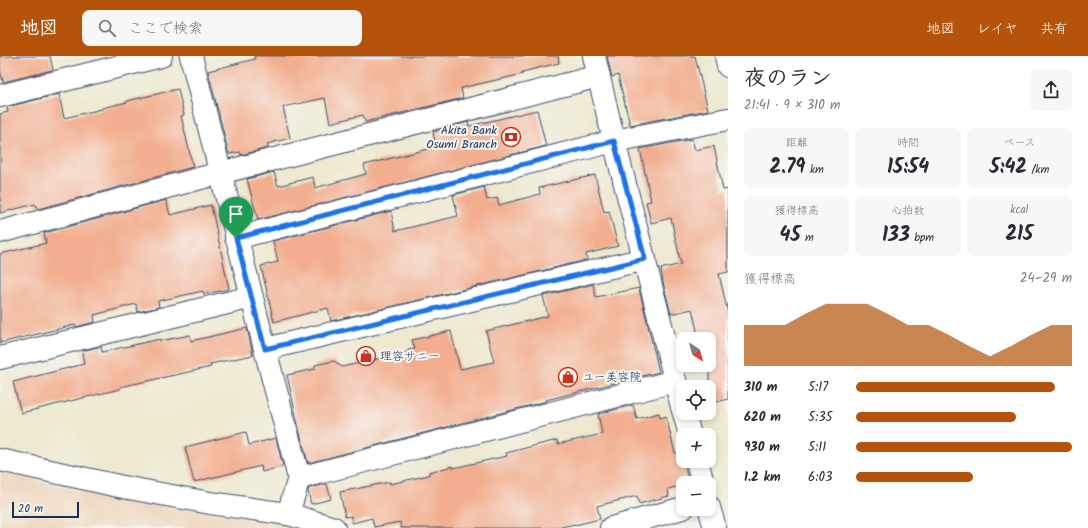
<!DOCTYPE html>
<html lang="ja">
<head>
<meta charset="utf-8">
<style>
	:root { --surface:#fff; --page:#f7f7f7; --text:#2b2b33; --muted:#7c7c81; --accent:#b45309 }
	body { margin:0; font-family:Kalam,"Klee One",sans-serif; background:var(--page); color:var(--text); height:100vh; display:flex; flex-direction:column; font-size:15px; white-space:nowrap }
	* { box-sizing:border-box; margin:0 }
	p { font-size:13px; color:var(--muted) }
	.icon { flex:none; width:22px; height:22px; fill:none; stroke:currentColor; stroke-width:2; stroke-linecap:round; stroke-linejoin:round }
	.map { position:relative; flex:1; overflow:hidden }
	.drawer { display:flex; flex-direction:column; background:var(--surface); width:360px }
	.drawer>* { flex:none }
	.needle { width:26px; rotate:143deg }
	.fabs { position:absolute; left:676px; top:276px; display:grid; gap:8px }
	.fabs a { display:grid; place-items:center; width:40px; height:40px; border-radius:8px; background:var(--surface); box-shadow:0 2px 6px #0003; font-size:20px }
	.scale { position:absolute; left:12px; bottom:10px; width:67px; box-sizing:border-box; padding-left:4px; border:2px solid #1b2f5e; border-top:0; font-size:11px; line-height:14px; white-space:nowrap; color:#1b2f5e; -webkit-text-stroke:3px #f6f6f2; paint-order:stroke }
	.pin { position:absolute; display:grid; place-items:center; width:34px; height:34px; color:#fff; margin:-41px -17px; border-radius:50% 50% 50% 0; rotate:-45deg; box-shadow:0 0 4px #0007 }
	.pin .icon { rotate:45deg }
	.round { display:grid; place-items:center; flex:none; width:42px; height:42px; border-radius:8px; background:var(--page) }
	.head { display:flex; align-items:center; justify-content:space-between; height:68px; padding:0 16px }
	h1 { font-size:22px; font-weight:700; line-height:30px }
	.metrics { display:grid; grid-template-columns:repeat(3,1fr); gap:6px; height:68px; padding:4px 16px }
	.metrics div { display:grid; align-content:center; border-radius:8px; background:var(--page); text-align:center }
	.metrics b { font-size:20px; font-weight:700 }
	.metrics small { font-size:11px; font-weight:400 }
	.metrics p { font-size:11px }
	.chart { height:112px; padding:8px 16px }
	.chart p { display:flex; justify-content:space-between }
	.chart svg { width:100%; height:72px; margin-top:4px; fill:var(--accent); opacity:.7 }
	ul { padding:0 16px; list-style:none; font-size:13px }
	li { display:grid; grid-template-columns:64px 48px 1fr; align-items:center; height:30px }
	li i { height:10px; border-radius:5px; background:var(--accent) }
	header { display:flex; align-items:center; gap:24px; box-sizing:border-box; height:56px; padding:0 20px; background:var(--accent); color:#fff }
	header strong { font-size:19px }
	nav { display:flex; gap:22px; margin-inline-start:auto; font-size:14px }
	.search { width:280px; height:36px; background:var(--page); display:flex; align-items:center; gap:10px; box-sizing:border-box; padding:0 14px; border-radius:8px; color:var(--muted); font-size:15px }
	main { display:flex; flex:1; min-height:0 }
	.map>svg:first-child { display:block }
	.built { fill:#eed6bb }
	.building { fill:#f2ae8e }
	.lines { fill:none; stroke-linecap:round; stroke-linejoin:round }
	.minor-casing { stroke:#3a4b6f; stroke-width:24 }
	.minor { stroke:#fff; stroke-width:22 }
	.route-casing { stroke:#fff; stroke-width:8 }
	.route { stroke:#1a73e8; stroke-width:5 }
	.labels { text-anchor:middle; stroke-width:4; stroke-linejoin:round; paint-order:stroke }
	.poi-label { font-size:12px; fill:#1b2f5e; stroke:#f6f6f2; text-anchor:start }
</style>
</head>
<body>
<header>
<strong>地図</strong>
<div class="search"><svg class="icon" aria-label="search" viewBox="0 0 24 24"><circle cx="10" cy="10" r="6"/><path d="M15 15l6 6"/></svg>ここで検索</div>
<nav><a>地図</a><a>レイヤ</a><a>共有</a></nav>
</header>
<main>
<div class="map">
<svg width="728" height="472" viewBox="0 0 728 472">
	<rect width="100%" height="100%" fill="#f6f6f2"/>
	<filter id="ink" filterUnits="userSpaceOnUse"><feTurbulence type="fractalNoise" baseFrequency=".025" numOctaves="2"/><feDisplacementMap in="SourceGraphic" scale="8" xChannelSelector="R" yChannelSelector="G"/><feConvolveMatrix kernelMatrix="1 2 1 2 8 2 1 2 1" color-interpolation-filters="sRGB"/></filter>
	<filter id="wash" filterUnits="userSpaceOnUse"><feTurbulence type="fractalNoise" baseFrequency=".012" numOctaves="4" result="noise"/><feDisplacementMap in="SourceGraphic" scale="16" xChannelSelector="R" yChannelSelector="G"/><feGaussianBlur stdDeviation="0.9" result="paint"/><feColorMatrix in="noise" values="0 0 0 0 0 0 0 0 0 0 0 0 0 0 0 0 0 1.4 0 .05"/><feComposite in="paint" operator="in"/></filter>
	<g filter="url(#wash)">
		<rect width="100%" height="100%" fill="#ede8ce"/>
		<path class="built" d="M0,415l105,27 176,25 15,5h-296z"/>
		<g id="blocks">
			<path class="building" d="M0,0h50l3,14 -50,12 -3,-12z
				M254,0h304l1,7 -37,9 1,2 -62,14 2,10 -98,24 -2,-7 -33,8 -5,-25 -42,9 7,31 -23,6 1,4 -27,7 -1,-3 -11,2 -21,-83 47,-12z
				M607,0h88l13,54 -78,15 -12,-50 -6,2z
				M178,33l6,26 -3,1 12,51 -155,42 -3,-5 -35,9v-99l8,-2 -1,-5 52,-13 5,24 38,-9v-1l25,-6v-1z
				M537,54l9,36 -288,74 -11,-41 27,-7 4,14 35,-9 2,11 51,-14 -2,-9 72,-18 -3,-15 35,-10 1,4z
				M692,83l3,11 19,-4 9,44 5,-1v83l-9,2 9,39v86l-19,5v-65h-10l-7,-30 -21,5 -8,-32 -2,-13 20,-5 -10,-46 -20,5 -5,-21 5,-1 -11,-52z
				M595,119l9,37 5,-1 9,35 -32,8 1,6 -256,61 -3,-13 -54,14 -13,-56 17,-4 -5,-21 118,-30 4,20 63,-15 -5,-21 31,-8 3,13 10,-2 2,7 41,-11 -1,-6z
				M166,144l4,15 41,-10 18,84 -25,5 -1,-3 -45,10 1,6 -21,5 -2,-8 -42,11 1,7 -19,5 -1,-2 -75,18v-89l46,-11 -2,-10z
				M593,228l3,13 43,-9 20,84 -113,28 1,1 -239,62 -9,-34 -12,-54 28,-6v-4l19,-4 8,6 66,-15v-2l7,-1 -3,-9 39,-9 9,38 34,-7 -8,-31 62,-15 -5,-20z
				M247,272l6,27 -43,9 1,3 -91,20v2l-99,24 -8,-31 71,-18 -2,-13 19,-5 1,6 58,-13v2l30,-6 1,6z
				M633,349l4,14 22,-6 1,5 6,-2 9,37 6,-1 8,31h-6v2l-15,4 1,7 -30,8 -2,-8 -40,10 3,13 -25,6v-1l-18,4h-156l-1,-6 -26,5 -2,-9 -20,5 -1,-7 -6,1 -5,-25 50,-10v2l39,-9v-3l24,-6v2l54,-12 -1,-3 51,-13 1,4 44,-10 -4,-20z
				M246,376l3,13 27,-7 7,28 -21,6 -1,-6 -67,16 -9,-35z
				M327,428l4,15 -20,5 -3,-13 1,-3z"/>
		</g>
	</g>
	<g filter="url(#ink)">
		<use href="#blocks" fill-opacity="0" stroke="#3a4b6f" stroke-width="1"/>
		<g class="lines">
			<defs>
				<path id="minor" d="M191,0l74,293 380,-90
					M594,0l20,85 69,270
					M726,0l2,10
					M0,40l161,-40
					M0,176l220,-59 379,-97
					M236,182l378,-97 114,-22
					M265,293l34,129 376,-97
					M0,302l252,-61
					M684,357l6,22
					M0,404l123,27 87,16 78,11 46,14
					M697,405l6,22
					M709,451l6,21
					M288,458l11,-36
					M611,472l72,-20"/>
			</defs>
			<use href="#minor" class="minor-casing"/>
			<use href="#minor" class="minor"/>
		</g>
	</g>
	<g class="lines" filter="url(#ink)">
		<defs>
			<path id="route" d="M614,85l31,118 -380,90 -29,-111z"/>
		</defs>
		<use href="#route" class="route-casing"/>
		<use href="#route" class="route"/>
	</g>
	<defs>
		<symbol id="bank-ring" viewBox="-11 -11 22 22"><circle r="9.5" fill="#f6f6f2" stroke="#c8321e" stroke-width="1.5"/><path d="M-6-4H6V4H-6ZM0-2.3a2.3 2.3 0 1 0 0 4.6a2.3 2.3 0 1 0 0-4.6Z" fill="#c8321e"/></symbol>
		<symbol id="shop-ring" viewBox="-11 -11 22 22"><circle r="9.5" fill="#f6f6f2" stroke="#c8321e" stroke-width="1.5"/><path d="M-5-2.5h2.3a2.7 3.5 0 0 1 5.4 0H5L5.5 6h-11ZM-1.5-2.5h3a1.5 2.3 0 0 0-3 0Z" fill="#c8321e"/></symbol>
	</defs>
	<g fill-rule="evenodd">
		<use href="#bank-ring" x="500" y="70" width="22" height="22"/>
		<use href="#shop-ring" x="355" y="289" width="22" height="22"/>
		<use href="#shop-ring" x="557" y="310" width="22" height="22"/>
	</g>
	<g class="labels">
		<g class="poi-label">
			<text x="497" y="78" text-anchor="end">Akita Bank<tspan x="497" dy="14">Osumi Branch</tspan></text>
			<text x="380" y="304">理容サニー</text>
			<text x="582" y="325">ユー美容院</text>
		</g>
	</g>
</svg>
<div class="fabs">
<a><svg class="needle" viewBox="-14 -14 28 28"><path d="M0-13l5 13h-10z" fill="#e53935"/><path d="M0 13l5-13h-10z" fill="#7c7c81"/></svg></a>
<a><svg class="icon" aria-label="locate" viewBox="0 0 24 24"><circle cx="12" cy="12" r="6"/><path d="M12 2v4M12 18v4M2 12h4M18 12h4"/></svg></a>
<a>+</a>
<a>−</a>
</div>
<div class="scale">20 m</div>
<div class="pin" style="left:236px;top:182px;background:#1e9e55"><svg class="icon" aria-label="arrive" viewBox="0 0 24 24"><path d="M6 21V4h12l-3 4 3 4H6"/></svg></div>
</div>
<section class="drawer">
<div class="head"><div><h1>夜のラン</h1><p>21:41 · 9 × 310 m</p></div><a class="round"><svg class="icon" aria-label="share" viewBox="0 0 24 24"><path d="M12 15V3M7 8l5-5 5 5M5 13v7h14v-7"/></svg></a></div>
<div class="metrics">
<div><p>距離</p><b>2.79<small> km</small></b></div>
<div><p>時間</p><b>15:54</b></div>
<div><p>ペース</p><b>5:42<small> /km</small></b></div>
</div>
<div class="metrics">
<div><p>獲得標高</p><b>45<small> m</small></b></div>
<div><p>心拍数</p><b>133<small> bpm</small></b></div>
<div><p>kcal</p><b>215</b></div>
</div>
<div class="chart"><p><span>獲得標高</span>24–29 m</p>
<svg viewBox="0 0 160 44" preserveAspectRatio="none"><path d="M0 44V19L10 19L20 19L30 12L40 6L50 6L60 6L70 12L80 19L90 19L100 25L110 32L120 38L130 32L140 25L150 19L160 19V44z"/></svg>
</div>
<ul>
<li><b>310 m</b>5:17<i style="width:92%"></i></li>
<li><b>620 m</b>5:35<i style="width:74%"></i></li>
<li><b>930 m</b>5:11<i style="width:100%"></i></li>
<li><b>1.2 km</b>6:03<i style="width:54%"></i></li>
</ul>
</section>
</main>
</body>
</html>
